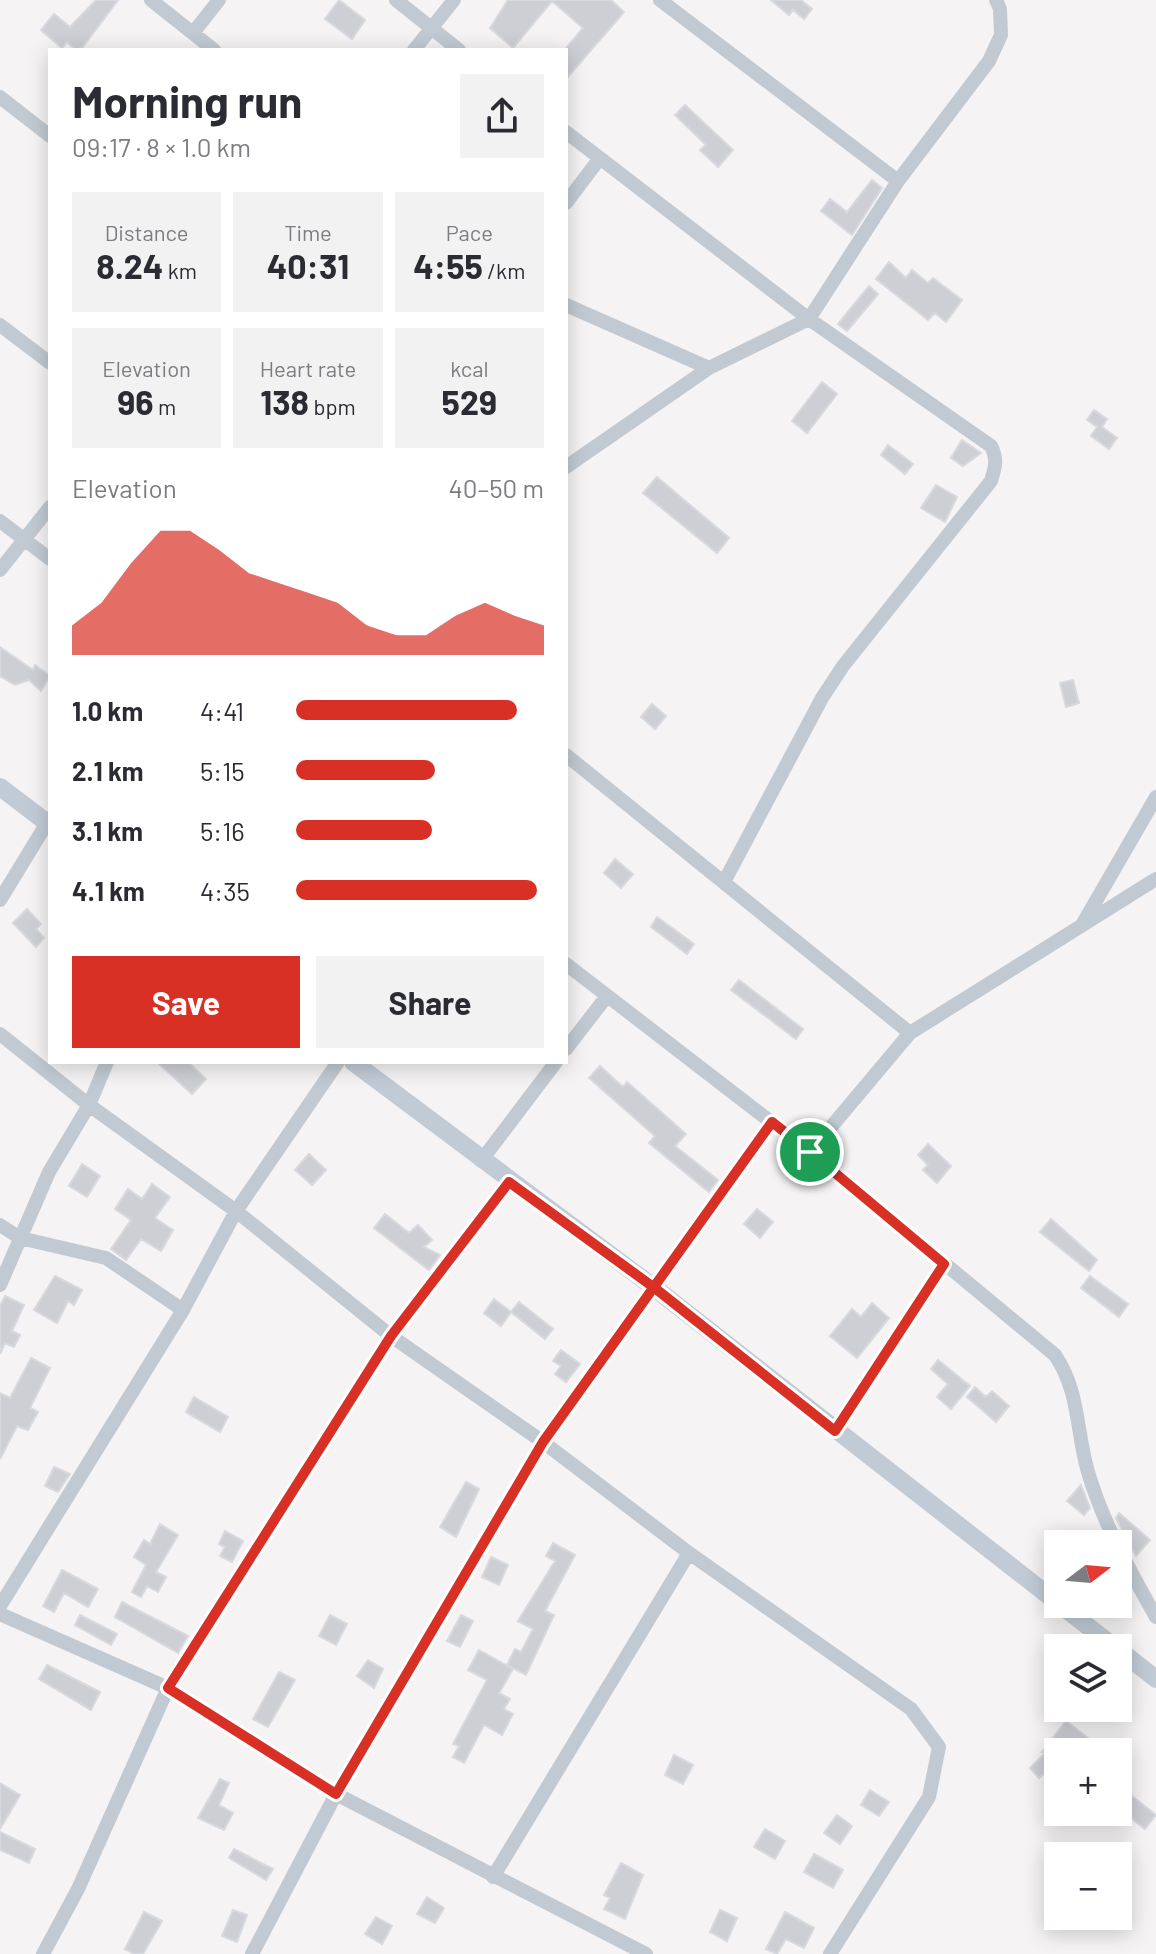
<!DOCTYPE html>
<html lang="en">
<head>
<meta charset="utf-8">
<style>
	:root { --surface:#fff; --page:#f2f2f3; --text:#2b2b33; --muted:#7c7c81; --accent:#d93025 }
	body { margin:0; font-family:Barlow,sans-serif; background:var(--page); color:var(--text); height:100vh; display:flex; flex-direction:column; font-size:30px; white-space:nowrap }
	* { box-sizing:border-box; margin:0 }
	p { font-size:26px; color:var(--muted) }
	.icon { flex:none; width:44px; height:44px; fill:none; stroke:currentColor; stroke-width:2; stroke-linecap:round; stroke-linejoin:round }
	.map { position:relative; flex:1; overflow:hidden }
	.side { position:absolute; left:48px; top:48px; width:520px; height:1016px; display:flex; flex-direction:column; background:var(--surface); border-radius:0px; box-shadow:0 4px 20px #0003 }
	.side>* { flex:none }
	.needle { width:52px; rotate:74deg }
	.buttons { position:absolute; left:1044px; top:1530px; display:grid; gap:16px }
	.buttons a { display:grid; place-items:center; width:88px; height:88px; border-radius:0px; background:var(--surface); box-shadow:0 4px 20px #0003; font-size:40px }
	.pin { position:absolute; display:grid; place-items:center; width:68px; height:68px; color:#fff; margin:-34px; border:4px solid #fff; border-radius:50%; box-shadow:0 2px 8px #0007 }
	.round { display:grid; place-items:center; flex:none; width:84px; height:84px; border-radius:0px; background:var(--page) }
	.overview { display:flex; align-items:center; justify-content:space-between; height:136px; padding:0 24px }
	h1 { font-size:44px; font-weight:700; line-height:60px }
	.stats { display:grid; grid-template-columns:repeat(3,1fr); gap:12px; height:136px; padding:8px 24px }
	.stats div { display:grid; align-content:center; border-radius:0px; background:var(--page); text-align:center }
	.stats b { font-size:34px; font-weight:700 }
	.stats small { font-size:22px; font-weight:400 }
	.stats p { font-size:22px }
	.chart { height:224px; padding:16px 24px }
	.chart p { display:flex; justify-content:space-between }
	.chart svg { width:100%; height:144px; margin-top:8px; fill:var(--accent); opacity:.7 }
	.cta { display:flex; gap:16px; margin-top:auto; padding:16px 24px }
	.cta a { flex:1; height:92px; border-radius:0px; background:var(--accent); color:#fff; font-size:32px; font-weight:700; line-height:92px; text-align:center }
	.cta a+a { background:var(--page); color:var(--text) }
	ul { padding:0 24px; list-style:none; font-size:26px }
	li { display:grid; grid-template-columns:128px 96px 1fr; align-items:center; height:60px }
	li i { height:20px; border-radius:10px; background:var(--accent) }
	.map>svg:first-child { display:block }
	.building { fill:#cdcfd5; stroke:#d7d9de; stroke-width:2 }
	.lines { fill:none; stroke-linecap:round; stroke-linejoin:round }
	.street { stroke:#c1cad2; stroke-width:14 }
	.secondary { stroke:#c1cbd6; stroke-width:18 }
	.route-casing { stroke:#fff; stroke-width:16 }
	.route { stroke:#d93025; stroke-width:10 }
</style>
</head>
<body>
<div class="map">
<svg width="1156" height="1954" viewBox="0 0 1156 1954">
	<rect width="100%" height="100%" fill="#f5f3f3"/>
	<path class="building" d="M96,0h22l-36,48 -7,1 -8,-7 -5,6 -21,-18 13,-16 16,13z
		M339,0l26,20 -13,19 -27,-20z
		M508,0h103l13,12 -58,67v-31l17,-20 -31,-27 -39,47 -23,-20z
		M771,0h30l11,9 -8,10 -11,-9 -4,5z
		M685,105l48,45 -15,17 -18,-17 6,-5 -31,-30z
		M872,180l10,8 -30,47 -31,-24 9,-12 17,13z
		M889,262l17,16 6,-8 16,13 5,-5 29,22 -16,22 -11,-9 -7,7 -52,-41z
		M869,286l9,8 -31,37 -9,-7z
		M822,382l15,12 -30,39 -15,-12z
		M1094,410l13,9 -5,8 15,11 -8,11 -18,-13 6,-9 -10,-7z
		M962,440l19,13 -18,13 -12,-8z
		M888,445l25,19 -8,10 -24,-19z
		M657,477l72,61 -12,15 -74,-60z
		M936,485l21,12 -12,25 -24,-14z
		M0,647l33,23 2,-5 15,11 -9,15 -12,-11 -14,5 -15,-9z
		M1073,680l6,23 -13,4 -6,-24z
		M652,704l14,12 -11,13 -14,-12z
		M615,859l18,15 -12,14 -17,-15z
		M27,909l14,15 -5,5 8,9 -8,9 -23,-24z
		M657,917l37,27 -7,10 -36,-27z
		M739,980l64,49 -7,10 -65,-49z
		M157,1062h31l18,17 -14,15z
		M600,1066l23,21 4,-5 59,52 -11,12 43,34 -9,12 -60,-49 6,-7 -66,-58z
		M928,1144l23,22 -14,17 -14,-13 5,-5 -10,-10z
		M309,1154l17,16 -14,15 -17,-15z
		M82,1164l18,12 -13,21 -18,-11z
		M152,1184l18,13 -15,21 18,12 -12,21 -20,-12 -15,21 -15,-11 20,-29 -16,-11 13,-20 14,10z
		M757,1209l16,13 -13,16 -16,-14z
		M385,1214l24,19 9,-8 14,15 -8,7 16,8 -11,15 -55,-42z
		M1051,1219l46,41 -8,11 -49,-39z
		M55,1276l27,14 -8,15 -6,-4 -11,22 -23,-13z
		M1090,1276l38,28 -9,13 -38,-29z
		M5,1296l19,9 -12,26 8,4 -6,12 -9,-4 -5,11v-48z
		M494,1299l17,13 -10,14 -17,-13z
		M519,1302l34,27 -8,10 -34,-27z
		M872,1303l17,15 -32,40 -27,-22 22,-27 9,8z
		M561,1350l19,14 -14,18 -11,-8 6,-8 -8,-5z
		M31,1358l19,10 -20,40 8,4 -10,18 -11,-4 -17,33v-66l10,5z
		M938,1360l32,26 -19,23 -14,-12 11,-13 -17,-15z
		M975,1387l11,10 6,-6 17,15 -13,16 -29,-25z
		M194,1397l34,20 -8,15 -34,-20z
		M54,1467l16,7 -12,18 -13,-6z
		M466,1482l13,7 -23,48 -16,-10z
		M1081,1485l9,23 -6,7 -17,-14z
		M1119,1513l31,27 -14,16 -20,-38z
		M160,1524l18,11 -22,37 10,5 -8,15 -11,-6 -6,11 -9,-5 14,-27 -12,-8 10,-17 6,4z
		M225,1531l18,10 -11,21 -12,-6 5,-9 -6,-3z
		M553,1543l22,12 -30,56 9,4 -28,60 -19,-10 8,-16 6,3 12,-23 -15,-8 37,-60 -9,-5z
		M491,1557l17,8 -9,20 -17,-8z
		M62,1570l36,19 -10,18 -24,-14 -10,19 -11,-6z
		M122,1602l66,34 -10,17 -63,-36z
		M80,1615l37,19 -6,11 -36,-20z
		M330,1615l17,9 -11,21 -17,-9z
		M461,1615l12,6 -13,26 -13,-6z
		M479,1650l34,19 -14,24 11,6 -6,10 9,5 -11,21 -18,-10 -20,38 -11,-6 6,-11 -6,-2 34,-64 -19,-10z
		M368,1660l15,9 -9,19 -17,-12z
		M47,1665l53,27 -9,18 -52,-31z
		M279,1672l16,8 -27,47 -15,-8z
		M1066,1721l40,31h-48v8l-19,18 -9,-10 16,-16h-4z
		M674,1755l19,10 -10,19 -18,-9z
		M220,1779l9,4 -10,22 14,8 -9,17 -26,-12z
		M0,1783l20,12 -20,34z
		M1118,1785l38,30 -11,14 -27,-21z
		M870,1790l19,12 -10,14 -18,-11z
		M837,1815l15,11 -12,18 -16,-11z
		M765,1829l20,12 -10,18 -21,-12z
		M0,1832l35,17 -6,14 -29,-13z
		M234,1849l39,20 -7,11 -37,-22z
		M814,1854l29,16 -10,18 -29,-16z
		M621,1863l22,12 -18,44 -21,-10 6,-11 -6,-3z
		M427,1897l17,11 -9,15 -18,-9z
		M233,1910l14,5 -10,27 -15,-6z
		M720,1910l17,8 -10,23 -17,-9z
		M144,1912l18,9 -19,33h-9l-9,-5z
		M785,1912l29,16 -10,20 -18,-9 -9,15 -11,-5z
		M376,1917l16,9 -10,18 -17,-10z"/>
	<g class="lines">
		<path class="street" d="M151,0l63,50
			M396,0l63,50
			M660,0l238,181
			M193,33l26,-33
			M414,50l40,-50
			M0,97l50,39
			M566,132l243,187 182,127c7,13 4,22 0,35l-148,185 -21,32 -98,184
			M566,203l34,-45
			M566,305l143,63
			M0,325l50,38
			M566,467l143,-99 100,-49 89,-138 91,-120 12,-26 -1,-26 -4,-9
			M0,521l50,38
			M0,570l50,-63
			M566,755l344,278 -100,119
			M0,900l50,-82
			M1082,925l74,-128
			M566,964l244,188 245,203c25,37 21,76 33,117 15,51 42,99 68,145
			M910,1033l246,-154
			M0,1034l89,71 147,106 155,125 152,106 146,111 222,156 28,38 -10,50 -99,157
			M566,1049l41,-53
			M481,1161l75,-99
			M0,1225l20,13 86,20 77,52
			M0,1285l49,-113 40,-67 18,-43
			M835,1431l109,-167
			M0,1606l183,-296 53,-99 102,-149
			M0,1614l168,74 168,106 310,160
			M493,1877l196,-324
			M43,1954l35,-65 90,-201 223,-352 118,-154
			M252,1954l84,-160 207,-352 229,-320"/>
		<path class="secondary" d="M0,787l50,38
			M353,1062l303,227 402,314
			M1059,1604l57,44
			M1118,1649l38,30"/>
	</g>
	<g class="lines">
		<defs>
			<path id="route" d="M810,1152l-38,-30 -229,320 -207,352 -168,-106 223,-352 118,-154 147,107 179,142 109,-167 -134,-112"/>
		</defs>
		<use href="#route" class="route-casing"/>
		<use href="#route" class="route"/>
	</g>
</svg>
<div class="buttons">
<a><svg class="needle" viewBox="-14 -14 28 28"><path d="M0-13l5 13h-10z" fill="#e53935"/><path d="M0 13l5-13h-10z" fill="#7c7c81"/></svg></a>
<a><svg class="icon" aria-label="layers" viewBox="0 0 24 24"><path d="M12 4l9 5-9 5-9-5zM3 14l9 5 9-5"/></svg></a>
<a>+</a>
<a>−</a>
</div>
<div class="pin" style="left:810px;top:1152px;background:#1e9e55"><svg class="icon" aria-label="arrive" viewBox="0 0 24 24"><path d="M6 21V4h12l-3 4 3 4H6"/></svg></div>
<section class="side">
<div class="overview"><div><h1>Morning run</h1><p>09:17 · 8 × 1.0 km</p></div><a class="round"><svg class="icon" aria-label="share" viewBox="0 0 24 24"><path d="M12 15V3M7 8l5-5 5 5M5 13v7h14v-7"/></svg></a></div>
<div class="stats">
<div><p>Distance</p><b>8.24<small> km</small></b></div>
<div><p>Time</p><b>40:31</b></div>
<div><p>Pace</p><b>4:55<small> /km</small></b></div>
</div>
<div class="stats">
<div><p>Elevation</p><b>96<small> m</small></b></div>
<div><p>Heart rate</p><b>138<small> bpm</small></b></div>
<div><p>kcal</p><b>529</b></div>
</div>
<div class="chart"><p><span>Elevation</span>40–50 m</p>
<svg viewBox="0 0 160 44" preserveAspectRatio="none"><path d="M0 44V35L10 28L20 16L30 6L40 6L50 12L60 19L70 22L80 25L90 28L100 35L110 38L120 38L130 32L140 28L150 32L160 35V44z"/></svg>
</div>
<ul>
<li><b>1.0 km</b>4:41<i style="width:89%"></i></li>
<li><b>2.1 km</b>5:15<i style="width:56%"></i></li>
<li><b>3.1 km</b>5:16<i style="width:55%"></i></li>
<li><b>4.1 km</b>4:35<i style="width:97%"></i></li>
</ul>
<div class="cta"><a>Save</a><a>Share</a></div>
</section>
</div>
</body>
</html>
